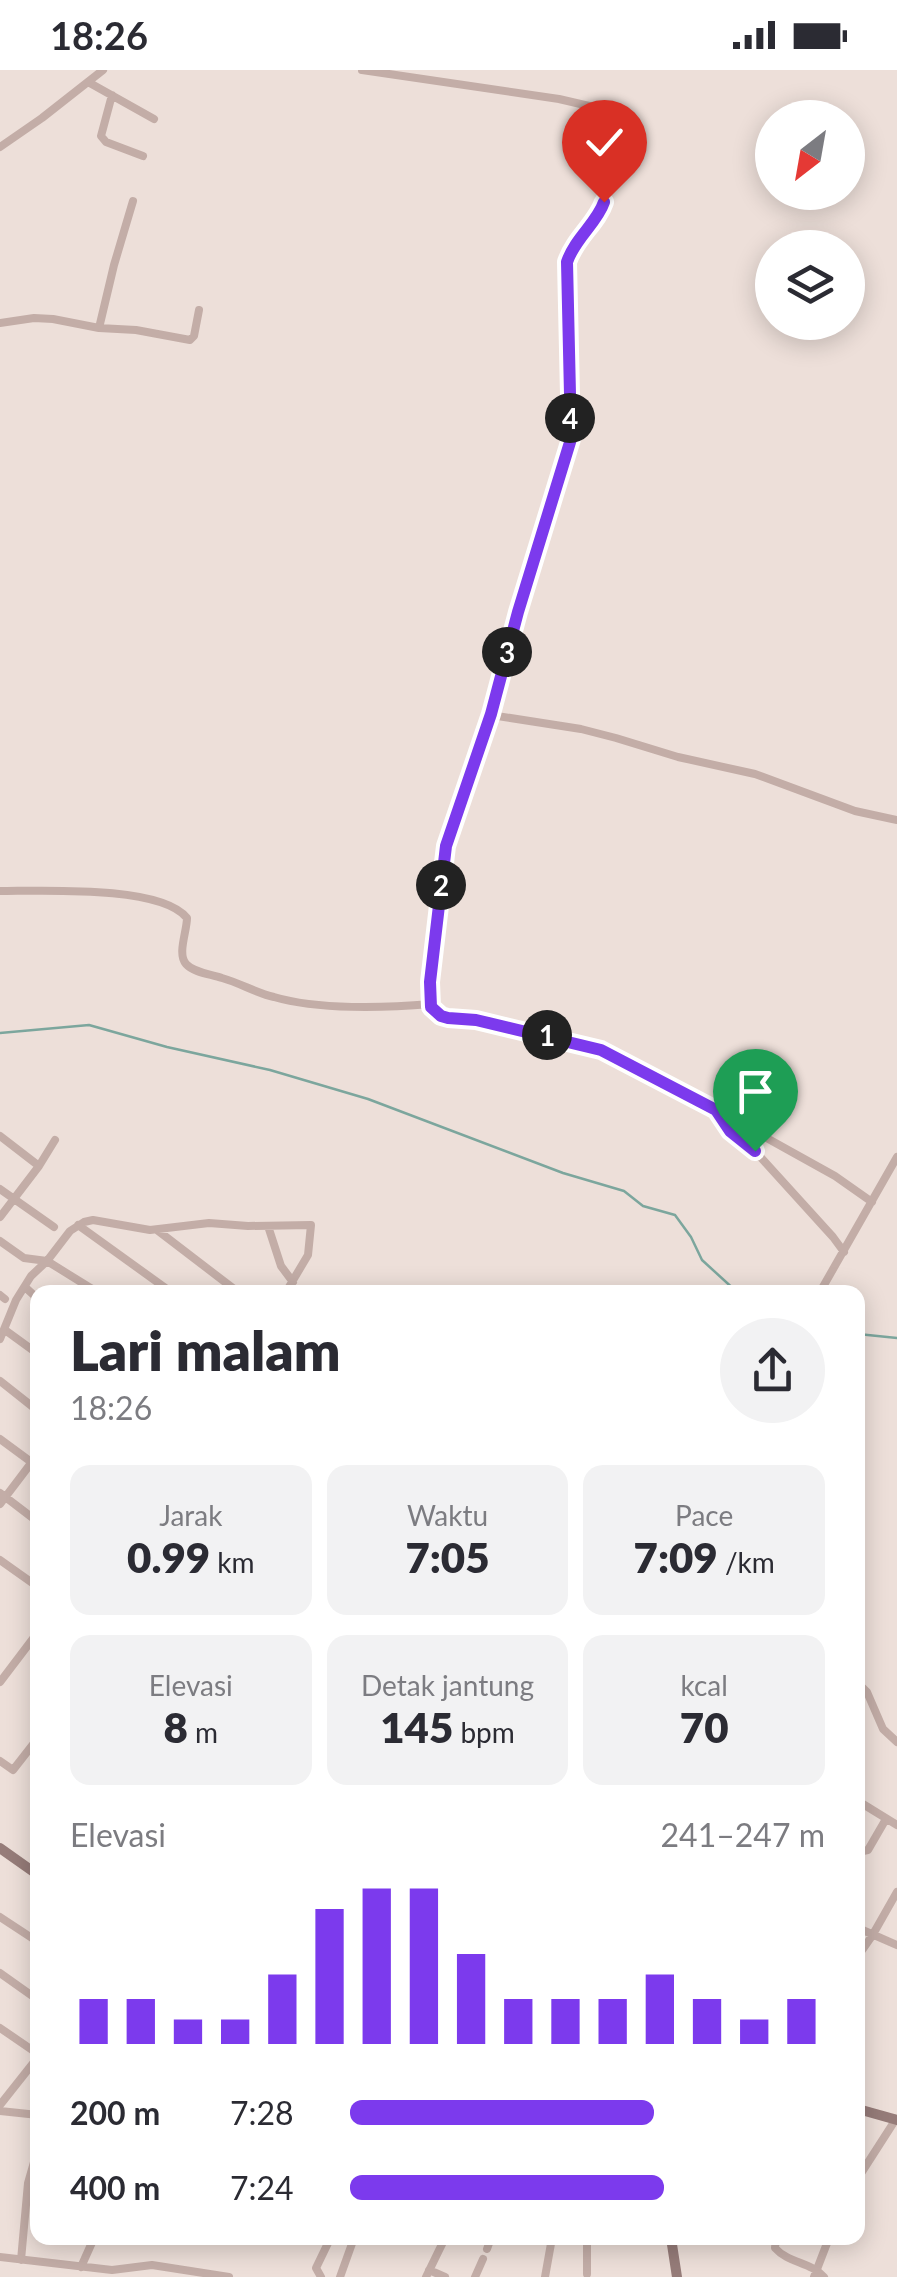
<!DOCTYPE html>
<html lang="id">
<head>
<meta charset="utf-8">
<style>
	:root { --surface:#fff; --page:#f2f2f3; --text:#2b2b33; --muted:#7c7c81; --accent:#7c3aed }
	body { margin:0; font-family:Lato,sans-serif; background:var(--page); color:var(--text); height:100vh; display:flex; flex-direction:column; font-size:38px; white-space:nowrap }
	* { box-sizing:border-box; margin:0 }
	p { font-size:32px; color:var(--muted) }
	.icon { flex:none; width:55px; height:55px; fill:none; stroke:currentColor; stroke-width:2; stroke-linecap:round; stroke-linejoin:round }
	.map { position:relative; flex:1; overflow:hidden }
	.panel { position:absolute; left:30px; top:1215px; width:835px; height:960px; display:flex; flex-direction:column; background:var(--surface); border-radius:20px; box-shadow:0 5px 25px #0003 }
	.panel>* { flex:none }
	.needle { width:65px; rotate:211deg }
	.fabs { position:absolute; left:755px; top:30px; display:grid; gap:20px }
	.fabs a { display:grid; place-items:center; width:110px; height:110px; border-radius:50%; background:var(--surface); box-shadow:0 5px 25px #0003; font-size:50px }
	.pin { position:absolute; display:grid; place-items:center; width:85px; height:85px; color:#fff; margin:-102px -42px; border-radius:50% 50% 50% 0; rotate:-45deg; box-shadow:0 0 10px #0007 }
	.pin .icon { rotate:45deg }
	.km { position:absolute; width:50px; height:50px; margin:-25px; border-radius:50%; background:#222; color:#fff; font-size:28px; line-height:50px; text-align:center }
	.round { display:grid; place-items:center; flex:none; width:105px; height:105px; border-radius:52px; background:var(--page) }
	.head { display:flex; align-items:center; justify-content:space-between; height:170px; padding:0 40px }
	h1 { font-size:55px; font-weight:800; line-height:75px }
	.stats { display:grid; grid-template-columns:repeat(3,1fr); gap:15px; height:170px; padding:10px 40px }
	.stats div { display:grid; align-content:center; border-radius:20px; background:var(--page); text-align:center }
	.stats b { font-size:42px; font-weight:800 }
	.stats small { font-size:28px; font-weight:400 }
	.stats p { font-size:28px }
	.chart { height:280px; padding:20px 40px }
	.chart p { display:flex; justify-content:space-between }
	.chart svg { width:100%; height:180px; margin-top:10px; stroke:var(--accent); stroke-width:6 }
	ul { padding:0 40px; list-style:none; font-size:32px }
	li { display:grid; grid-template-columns:160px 120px 1fr; align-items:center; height:75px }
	li i { height:25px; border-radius:12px; background:var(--accent) }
	.status { display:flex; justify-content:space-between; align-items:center; height:70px; padding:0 50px; background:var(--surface); direction:ltr }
	.status svg { height:28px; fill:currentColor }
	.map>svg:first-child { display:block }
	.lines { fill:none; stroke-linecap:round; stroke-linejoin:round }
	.stream { stroke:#7ca69d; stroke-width:2.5 }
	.street { stroke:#c3ada7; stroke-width:8 }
	.secondary { stroke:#967c79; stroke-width:10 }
	.route-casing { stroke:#fff; stroke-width:20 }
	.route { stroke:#7c3aed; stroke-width:12 }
</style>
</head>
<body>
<div class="status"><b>18:26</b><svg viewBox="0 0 49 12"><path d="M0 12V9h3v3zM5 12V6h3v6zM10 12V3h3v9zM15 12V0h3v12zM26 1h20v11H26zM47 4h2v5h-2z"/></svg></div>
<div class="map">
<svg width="897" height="2207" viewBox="0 0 897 2207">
	<rect width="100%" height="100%" fill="#eddfd9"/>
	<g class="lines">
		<path class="stream" d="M0,963l89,-8 78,22 103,23 98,29 195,74 61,18 19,15 32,9 16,22 11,23 35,32
			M858,1264l39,4"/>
		<path class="street" d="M362,0l197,29 56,13 -11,90c-7,21 -29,36 -37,60l3,181 -52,169 -27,103 -44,131 -17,136 1,25 10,9 7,2 27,1 126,31 75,38 87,48 72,40 37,26
			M88,12l66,37
			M112,25l-11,41 5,6 37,14
			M0,77l42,-29 61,-48
			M0,253l34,-5 19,1 46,9 37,2 54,10 4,-4 5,-26
			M99,258l15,-63 19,-64
			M491,645l90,14 35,9 62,19 77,17 100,37 42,9
			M0,821c42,0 161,-6 187,27 0,13 -10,36 -1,46 8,9 25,10 36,14 18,5 34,15 52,19 44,13 111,11 157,7
			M717,1041l13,20 25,20 78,86 11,15
			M0,1066l39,30
			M0,1119l54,38
			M0,1147l39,-51 16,-26
			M78,1155l93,67
			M268,1156l13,40 12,16
			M157,1160l81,62
			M0,1171l24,17 23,3 50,31
			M25,1217l13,12
			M820,1222l77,-135
			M0,1225l5,4
			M5,1260l33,24
			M0,1269l16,-39 15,-24 16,-15 23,-30 14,-9 9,-2 57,10 59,-7 39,3 63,-1 -3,30 -22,37
			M0,1311l38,30
			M0,1369l38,28
			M0,1423l38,29
			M0,1434l38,-50
			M0,1490l38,27
			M0,1612l38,-50
			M858,1619l5,-1 4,4 16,37 14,13
			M0,1691l13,9 25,-32
			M858,1731l39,24
			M858,1778l5,3 5,-1 18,-31
			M0,1847l38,25
			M858,1858l39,17
			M858,1886l14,-20 25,-44
			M0,1903l38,27
			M0,1958l38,26
			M0,2035l38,-48
			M0,2041l38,4
			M858,2108l38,-59
			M776,2168l-1,10c13,15 36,14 49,29
			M487,2179l4,-11
			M0,2187l112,13 40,-5 77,12
			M21,2190l7,-77 10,-35
			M81,2197l13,-29
			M429,2200l16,7
			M587,2204v-36
			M321,2207l-5,-9 13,-27
			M340,2207l14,-39
			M426,2207l19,-39
			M475,2207l8,-18
			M545,2207l7,-39
			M814,2207l15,-39"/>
		<path class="secondary" d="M0,1778l38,27
			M858,2039l39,11
			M671,2168l6,39"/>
	</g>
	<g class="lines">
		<defs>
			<path id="route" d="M604,132c-7,21 -29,36 -37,60l4,177 -53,173 -27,102 -45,132 -16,136 1,25 10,9 7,2 28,2 125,30 115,60 14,21 25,20"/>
		</defs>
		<use href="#route" class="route-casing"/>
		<use href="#route" class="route"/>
	</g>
</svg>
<div class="fabs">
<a><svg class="needle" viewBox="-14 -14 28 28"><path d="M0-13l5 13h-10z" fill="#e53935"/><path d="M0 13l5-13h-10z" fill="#7c7c81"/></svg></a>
<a><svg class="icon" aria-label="layers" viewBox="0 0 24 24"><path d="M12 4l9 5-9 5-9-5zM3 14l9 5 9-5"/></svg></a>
</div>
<div class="pin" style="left:755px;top:1081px;background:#1e9e55"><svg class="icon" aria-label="arrive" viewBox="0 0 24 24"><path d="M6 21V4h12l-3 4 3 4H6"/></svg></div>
<div class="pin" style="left:604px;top:132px;background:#d93025"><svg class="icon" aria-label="check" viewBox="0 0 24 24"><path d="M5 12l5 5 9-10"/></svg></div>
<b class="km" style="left:547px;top:965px">1</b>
<b class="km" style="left:441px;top:815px">2</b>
<b class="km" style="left:507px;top:582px">3</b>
<b class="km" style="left:570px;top:348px">4</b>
<section class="panel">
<div class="head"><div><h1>Lari malam</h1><p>18:26</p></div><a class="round"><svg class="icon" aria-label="share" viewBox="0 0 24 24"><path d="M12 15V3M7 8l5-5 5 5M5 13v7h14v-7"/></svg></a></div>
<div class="stats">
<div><p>Jarak</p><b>0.99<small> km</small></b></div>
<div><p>Waktu</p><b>7:05</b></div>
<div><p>Pace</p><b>7:09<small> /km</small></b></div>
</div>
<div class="stats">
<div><p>Elevasi</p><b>8<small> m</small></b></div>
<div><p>Detak jantung</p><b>145<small> bpm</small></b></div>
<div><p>kcal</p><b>70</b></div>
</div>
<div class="chart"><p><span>Elevasi</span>241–247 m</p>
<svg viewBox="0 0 160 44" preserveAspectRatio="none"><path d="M5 44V33M15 44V33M25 44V38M35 44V38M45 44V27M55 44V11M65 44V6M75 44V6M85 44V22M95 44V33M105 44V33M115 44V33M125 44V27M135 44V33M145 44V38M155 44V33"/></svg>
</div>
<ul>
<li><b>200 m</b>7:28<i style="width:64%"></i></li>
<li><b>400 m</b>7:24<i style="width:66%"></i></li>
</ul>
</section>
</div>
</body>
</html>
